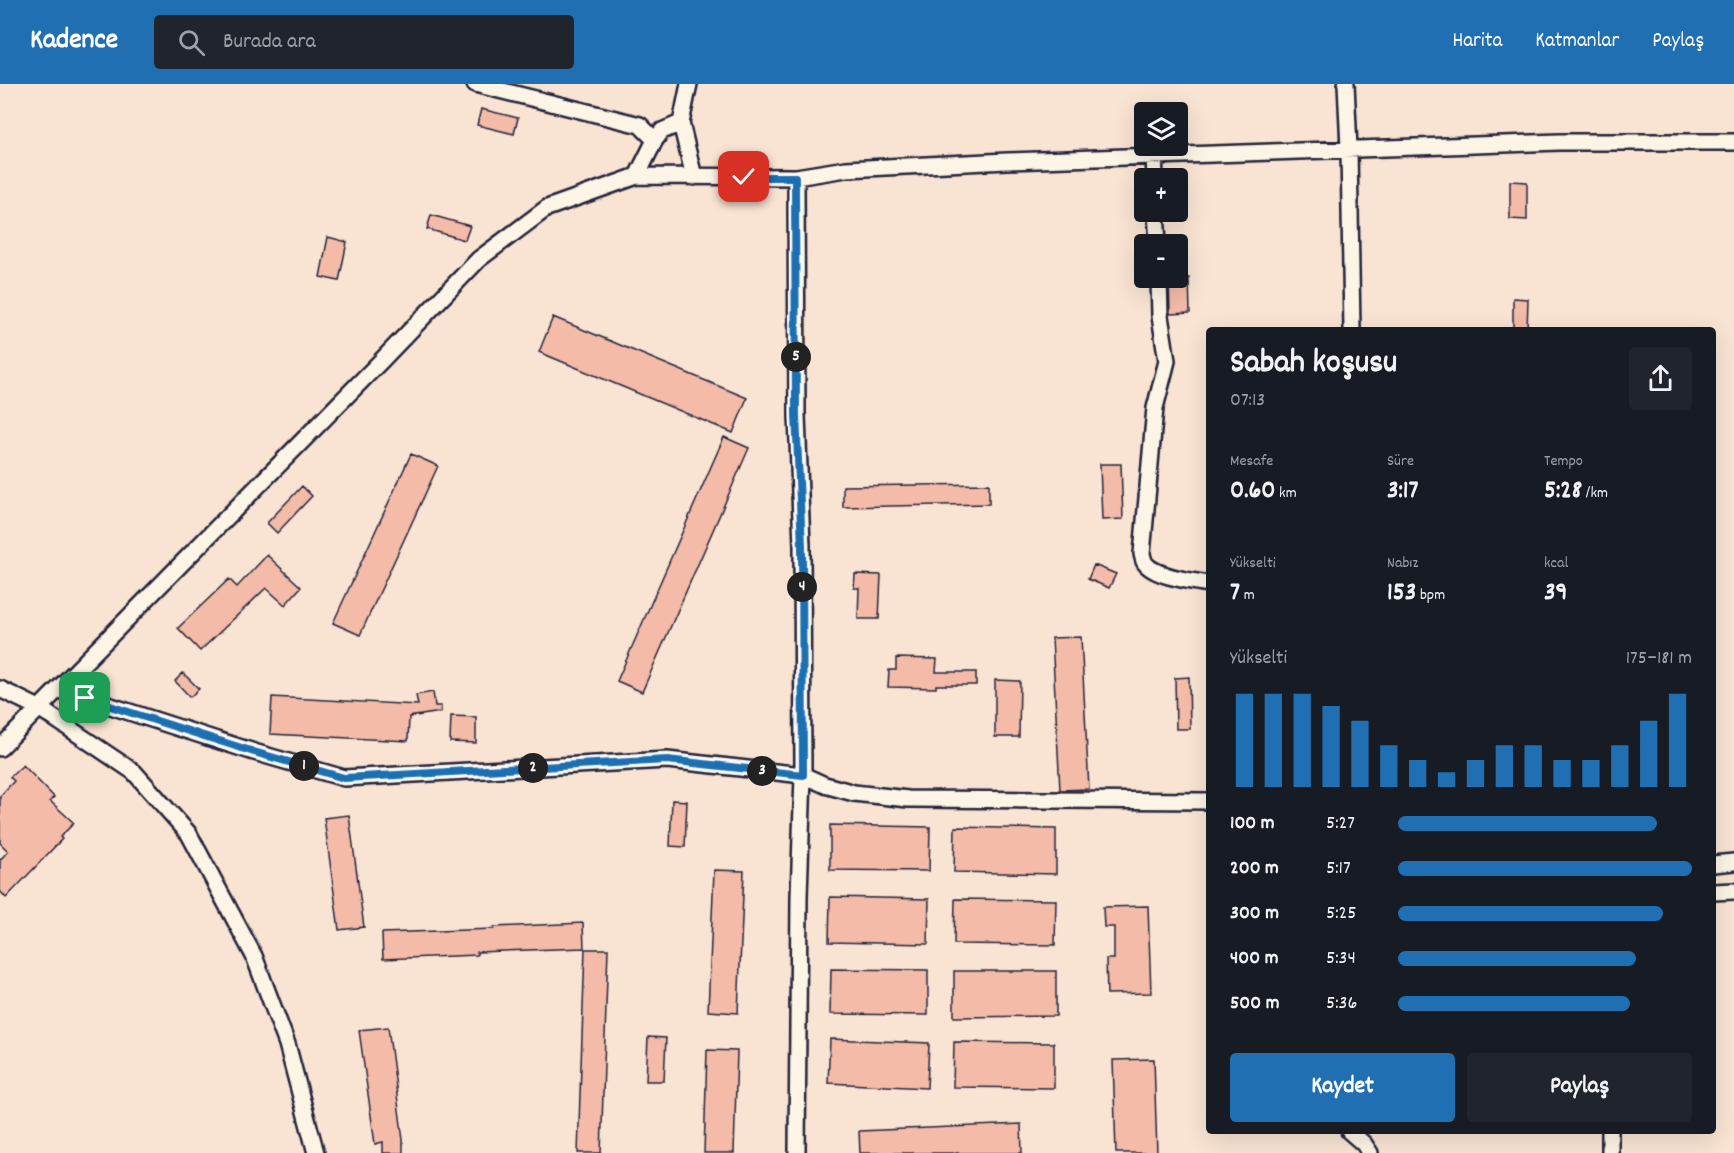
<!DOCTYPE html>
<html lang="tr">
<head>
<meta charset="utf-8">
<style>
	:root { --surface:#171b24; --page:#20242c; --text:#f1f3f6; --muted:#9ea1a6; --accent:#1f6fb2 }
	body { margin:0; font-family:Dekko,sans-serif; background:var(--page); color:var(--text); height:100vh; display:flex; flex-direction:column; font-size:22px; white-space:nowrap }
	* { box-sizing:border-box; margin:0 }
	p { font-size:20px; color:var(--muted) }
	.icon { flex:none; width:33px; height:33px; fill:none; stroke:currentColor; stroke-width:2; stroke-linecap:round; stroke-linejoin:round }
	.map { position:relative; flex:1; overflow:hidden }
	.sheet { position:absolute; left:1206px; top:243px; width:510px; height:807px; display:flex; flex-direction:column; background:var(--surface); border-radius:6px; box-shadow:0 6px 24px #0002 }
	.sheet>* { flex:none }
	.fabs { position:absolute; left:1134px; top:18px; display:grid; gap:12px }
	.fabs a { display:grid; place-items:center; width:54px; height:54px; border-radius:6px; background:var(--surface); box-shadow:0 6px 24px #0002; font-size:30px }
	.pin { position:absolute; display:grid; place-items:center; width:51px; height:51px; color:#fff; margin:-26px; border-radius:12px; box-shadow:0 3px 9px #0006 }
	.km { position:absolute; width:30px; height:30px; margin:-15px; border-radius:50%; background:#222; color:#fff; font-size:16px; line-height:30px; text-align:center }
	.round { display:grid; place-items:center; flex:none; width:63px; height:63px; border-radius:6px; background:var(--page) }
	.overview { display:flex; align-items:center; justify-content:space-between; height:102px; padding:0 24px }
	h1 { font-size:33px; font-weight:700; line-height:45px }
	.stats { display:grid; grid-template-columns:repeat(3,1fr); gap:9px; height:102px; padding:6px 24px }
	.stats div { display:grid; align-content:center }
	.stats b { font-size:26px; font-weight:700 }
	.stats small { font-size:16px; font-weight:400 }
	.stats p { font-size:16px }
	.chart { height:168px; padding:12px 24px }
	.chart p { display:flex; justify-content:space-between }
	.chart svg { width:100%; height:108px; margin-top:6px; stroke:var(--accent); stroke-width:6 }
	.cta { display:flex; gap:12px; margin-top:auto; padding:12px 24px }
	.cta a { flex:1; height:69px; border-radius:6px; background:var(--accent); color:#fff; font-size:24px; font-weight:700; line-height:69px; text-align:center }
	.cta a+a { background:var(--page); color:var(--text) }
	ul { padding:0 24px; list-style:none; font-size:20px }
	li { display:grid; grid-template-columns:96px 72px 1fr; align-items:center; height:45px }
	li i { height:15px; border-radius:8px; background:var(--accent) }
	header { display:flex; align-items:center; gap:36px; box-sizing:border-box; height:84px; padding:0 30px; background:var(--accent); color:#fff }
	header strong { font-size:28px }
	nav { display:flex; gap:33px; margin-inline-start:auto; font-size:21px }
	.search { width:420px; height:54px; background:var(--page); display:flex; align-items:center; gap:15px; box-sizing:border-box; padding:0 21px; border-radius:6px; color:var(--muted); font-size:22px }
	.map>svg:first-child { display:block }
	.building { fill:#f3bba8; stroke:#22223b; stroke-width:1.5 }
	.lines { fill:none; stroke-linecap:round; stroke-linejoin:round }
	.minor-casing { stroke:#22223b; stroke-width:20 }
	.minor { stroke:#fcf5e5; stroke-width:15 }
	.route-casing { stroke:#fff; stroke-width:12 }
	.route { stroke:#1f6fb2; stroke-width:8 }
</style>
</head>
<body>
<header>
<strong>Kadence</strong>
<div class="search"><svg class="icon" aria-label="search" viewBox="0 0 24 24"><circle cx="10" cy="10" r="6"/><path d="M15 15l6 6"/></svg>Burada ara</div>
<nav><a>Harita</a><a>Katmanlar</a><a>Paylaş</a></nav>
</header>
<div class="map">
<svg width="1734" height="1069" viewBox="0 0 1734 1069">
	<rect width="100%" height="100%" fill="#f9e4d3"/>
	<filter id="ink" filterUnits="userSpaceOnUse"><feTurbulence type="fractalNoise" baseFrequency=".0167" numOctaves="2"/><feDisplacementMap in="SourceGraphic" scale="12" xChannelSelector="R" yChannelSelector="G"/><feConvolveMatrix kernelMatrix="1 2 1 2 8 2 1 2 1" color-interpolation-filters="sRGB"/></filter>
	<g filter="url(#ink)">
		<path class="building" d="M481,25l37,9 -4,16 -37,-9z
			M1510,97l17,1v38l-17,-1z
			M431,131l39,11 -5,14 -38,-11z
			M328,153l19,5 -8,39 -19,-4z
			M1169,194h20l1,35 -20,1z
			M1513,214l15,1 -1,31h-14z
			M553,233l194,81 -14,35 -194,-81z
			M724,353l25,11 -107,244 -25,-11z
			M411,370l27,12 -78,169 -27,-12z
			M1100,380h21l2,55 -21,1z
			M989,400v20l-146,3v-21z
			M302,402l10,10 -35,37 -10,-10z
			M267,471l34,32 -16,18 -19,-17 -66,63 -22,-23 51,-49 8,8z
			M1094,481l22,9 -7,14 -21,-9z
			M855,490l26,1 -2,44h-21l1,-31h-5z
			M1081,553l8,152 -29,1 -8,-152z
			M896,574l41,1 -1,13h40v13h-40v3l-48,-1 1,-17h7z
			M183,589l16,16 -9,8 -15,-16z
			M1189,593l1,52h-14l-1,-51z
			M995,596l25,1 -1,56h-24z
			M433,608l2,14h6v6l-32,5 -1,24 -138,-7 2,-37 146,8 -2,-10z
			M451,632l25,1v26l-26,-1z
			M23,681l31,32 -4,4 24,22 -14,14 2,2 -56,59 -6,-7v-31l8,-9 -8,-8v-47l14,-15 -4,-4z
			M672,716l15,1 -2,46 -15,-1z
			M349,731l15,112 -25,3 -15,-112z
			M830,741l100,2 -1,44 -99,-1z
			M955,743l101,2v45l-102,-2z
			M714,786l30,1 -6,142 -30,-2z
			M830,813l99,2 -1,45 -99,-2z
			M955,815l101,1 -1,45 -101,-1z
			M1148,822l3,87 -44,1 -1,-35h8v-32h-10l-1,-20z
			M583,839l1,25 -107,4v3l-94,4 -1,-26 112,-4v-2z
			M585,865h23l-7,204h-23z
			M831,885l97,1v45l-98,-1z
			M954,887h102v45l-102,1z
			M388,943l15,113v13h-20v-11l-8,2 -16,-114z
			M648,953l18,1 -2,43h-18z
			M830,955l99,4 -2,45 -99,-5z
			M954,958l100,1v45l-101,-1z
			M707,966l30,1 -3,102h-30z
			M1154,975l3,94h-41l-3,-93z
			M1021,1040l1,29h-162l-1,-22z"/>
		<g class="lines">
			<defs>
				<path id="minor" d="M475,0l165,41 15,15
					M689,0l-8,39 13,54
					M1346,0l3,65 3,181
					M1154,72l1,22
					M637,92l159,1 50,-8 161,-8 553,-19h174
					M796,93l1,238 5,131 1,229 -4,121 -2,257
					M1156,128l2,32
					M1159,194l1,38 7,45 -12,47 -13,146c1,3 1,6 3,9 10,14 48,18 64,21
					M0,605l39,19 95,64 55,62 65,122 33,88 29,109
					M58,605l196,63 90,26 323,-18 136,15 22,10 29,8 54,6 301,2
					M0,664l380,-386 99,-103 68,-51 90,-32 18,-36 7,-9 19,-8
					M1713,780l21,-2
					M1713,808l21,-1
					M1349,1047l15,13 6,9
					M1610,1047v22"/>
			</defs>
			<use href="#minor" class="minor-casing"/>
			<use href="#minor" class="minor"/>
		</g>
	</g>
	<g class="lines" filter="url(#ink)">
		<defs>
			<path id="route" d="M85,614l169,54 90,26 323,-18 136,15 -1,-229 -6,-131 -1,-238h-51"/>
		</defs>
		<use href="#route" class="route-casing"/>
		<use href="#route" class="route"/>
	</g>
</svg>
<div class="fabs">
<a><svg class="icon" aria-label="layers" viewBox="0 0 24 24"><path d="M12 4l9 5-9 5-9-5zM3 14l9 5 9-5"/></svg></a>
<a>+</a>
<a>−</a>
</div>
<div class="pin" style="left:85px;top:614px;background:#1e9e55"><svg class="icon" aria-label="arrive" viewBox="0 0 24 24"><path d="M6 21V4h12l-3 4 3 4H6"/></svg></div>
<div class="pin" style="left:744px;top:93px;background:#d93025"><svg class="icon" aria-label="check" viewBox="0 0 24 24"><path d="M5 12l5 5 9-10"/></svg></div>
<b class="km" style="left:304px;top:682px">1</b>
<b class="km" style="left:533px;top:684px">2</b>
<b class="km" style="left:762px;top:687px">3</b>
<b class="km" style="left:802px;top:503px">4</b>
<b class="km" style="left:796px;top:273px">5</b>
<section class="sheet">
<div class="overview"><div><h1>Sabah koşusu</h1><p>07:13</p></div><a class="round"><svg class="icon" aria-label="share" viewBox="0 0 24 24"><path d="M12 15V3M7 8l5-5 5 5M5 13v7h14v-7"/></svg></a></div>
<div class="stats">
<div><p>Mesafe</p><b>0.60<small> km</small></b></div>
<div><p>Süre</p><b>3:17</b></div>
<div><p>Tempo</p><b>5:28<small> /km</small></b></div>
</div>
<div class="stats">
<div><p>Yükselti</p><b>7<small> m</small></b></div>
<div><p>Nabız</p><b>153<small> bpm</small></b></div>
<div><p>kcal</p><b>39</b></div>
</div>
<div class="chart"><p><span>Yükselti</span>175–181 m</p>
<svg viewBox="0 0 160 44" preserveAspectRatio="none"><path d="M5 44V6M15 44V6M25 44V6M35 44V11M45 44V17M55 44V27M65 44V33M75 44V38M85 44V33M95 44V27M105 44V27M115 44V33M125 44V33M135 44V27M145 44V17M155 44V6"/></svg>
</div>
<ul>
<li><b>100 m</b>5:27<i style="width:88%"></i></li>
<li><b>200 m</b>5:17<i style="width:100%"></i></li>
<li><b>300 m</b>5:25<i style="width:90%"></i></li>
<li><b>400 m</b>5:34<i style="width:81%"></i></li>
<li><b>500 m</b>5:36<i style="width:79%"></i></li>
</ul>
<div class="cta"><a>Kaydet</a><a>Paylaş</a></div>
</section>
</div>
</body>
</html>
